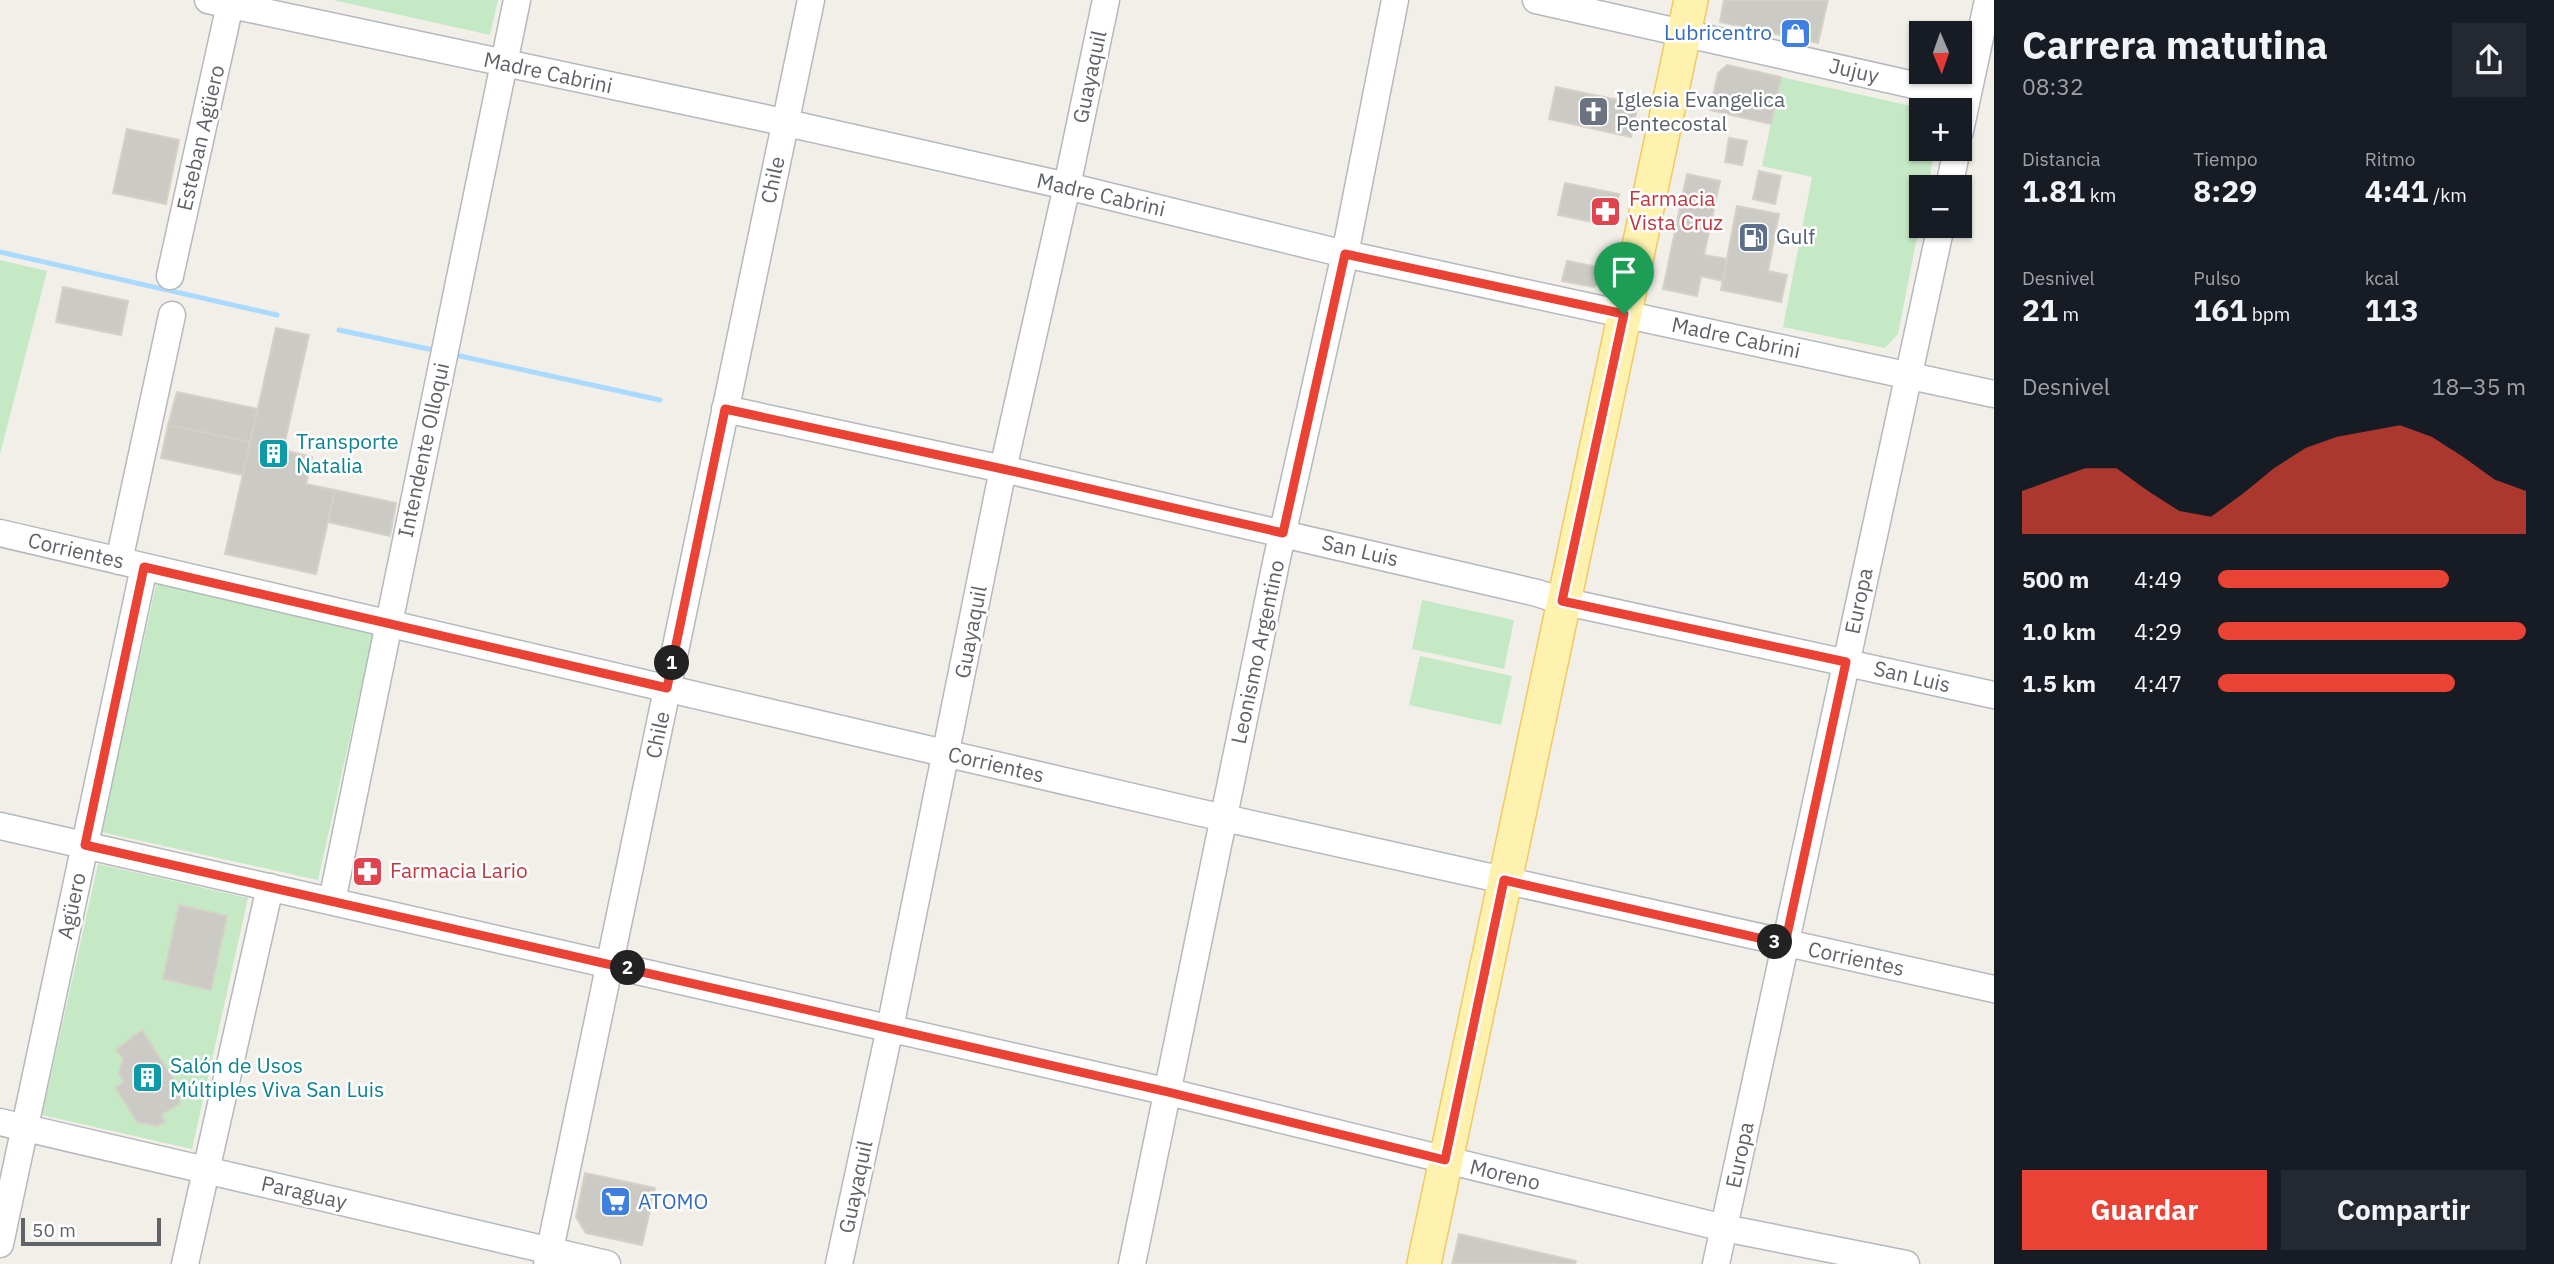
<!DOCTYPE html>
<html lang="es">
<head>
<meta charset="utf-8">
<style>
	:root { --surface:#171b24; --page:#242831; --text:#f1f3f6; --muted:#9ea1a6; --accent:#ea4335 }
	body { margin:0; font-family:"IBM Plex Sans",sans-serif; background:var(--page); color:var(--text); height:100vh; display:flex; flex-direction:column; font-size:26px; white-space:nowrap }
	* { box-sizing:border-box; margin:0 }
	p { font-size:23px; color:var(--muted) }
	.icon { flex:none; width:38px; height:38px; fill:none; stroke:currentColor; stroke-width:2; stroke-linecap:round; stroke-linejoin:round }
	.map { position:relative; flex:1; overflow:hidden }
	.side { display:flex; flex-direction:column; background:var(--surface); width:560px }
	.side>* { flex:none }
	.needle { width:46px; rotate:178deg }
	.buttons { position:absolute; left:1909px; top:21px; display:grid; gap:14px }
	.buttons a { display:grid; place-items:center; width:63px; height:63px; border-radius:0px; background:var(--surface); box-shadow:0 2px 5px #0004; font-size:35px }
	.scale { position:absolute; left:21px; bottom:18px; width:140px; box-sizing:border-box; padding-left:7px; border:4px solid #5f6368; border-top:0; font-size:19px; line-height:24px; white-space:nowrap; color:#5f6368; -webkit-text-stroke:5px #fff; paint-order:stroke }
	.pin { position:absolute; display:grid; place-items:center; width:60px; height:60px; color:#fff; margin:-72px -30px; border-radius:50% 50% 50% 0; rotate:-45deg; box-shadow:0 0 7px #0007 }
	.pin .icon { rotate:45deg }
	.km { position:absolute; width:35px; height:35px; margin:-18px; border-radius:50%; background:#222; color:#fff; font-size:19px; line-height:35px; text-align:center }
	.round { display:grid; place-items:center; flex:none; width:74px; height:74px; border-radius:0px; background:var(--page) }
	.summary { display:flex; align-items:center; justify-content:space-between; height:119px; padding:0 28px }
	h1 { font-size:38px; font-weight:700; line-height:52px }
	.figures { display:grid; grid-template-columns:repeat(3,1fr); gap:10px; height:119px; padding:7px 28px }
	.figures div { display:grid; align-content:center }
	.figures b { font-size:30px; font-weight:700 }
	.figures small { font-size:19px; font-weight:400 }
	.figures p { font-size:19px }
	.chart { height:196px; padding:14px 28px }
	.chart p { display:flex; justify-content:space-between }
	.chart svg { width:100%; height:126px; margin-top:7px; fill:var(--accent); opacity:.7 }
	.action { display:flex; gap:14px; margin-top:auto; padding:14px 28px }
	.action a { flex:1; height:80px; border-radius:0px; background:var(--accent); color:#fff; font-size:28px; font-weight:700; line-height:80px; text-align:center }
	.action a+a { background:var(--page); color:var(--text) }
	ul { padding:0 28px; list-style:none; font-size:23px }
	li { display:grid; grid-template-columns:112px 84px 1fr; align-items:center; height:52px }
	li i { height:18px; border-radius:9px; background:var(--accent) }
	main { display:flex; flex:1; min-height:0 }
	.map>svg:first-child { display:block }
	.green { fill:#c5e8c5 }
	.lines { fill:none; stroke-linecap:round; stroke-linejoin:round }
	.stream { stroke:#aadaff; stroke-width:5 }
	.building { fill:#cccac5; stroke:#d6d1c6; stroke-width:2 }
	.minor-casing { stroke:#b5b8bc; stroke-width:29 }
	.major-casing { stroke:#f2c960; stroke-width:36 }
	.minor { stroke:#fff; stroke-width:26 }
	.major { stroke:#fff2af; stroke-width:33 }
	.route-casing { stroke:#fff; stroke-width:14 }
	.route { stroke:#ea4335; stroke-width:9 }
	.labels { text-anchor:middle; stroke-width:5; stroke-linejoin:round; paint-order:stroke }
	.shop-label { font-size:21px; fill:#366cbe; stroke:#fff; text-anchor:end }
	.street-label { font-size:21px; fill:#5f6368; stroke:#fff }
	.worship-label { font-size:21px; fill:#5b616d; stroke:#fff; text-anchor:start }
	.health-label { font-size:21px; fill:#be3a42; stroke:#fff; text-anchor:start }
	.service-label { font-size:21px; fill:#4e5e75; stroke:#fff; text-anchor:start }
	.culture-label { font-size:21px; fill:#0d838f; stroke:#fff; text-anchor:start }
</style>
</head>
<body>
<main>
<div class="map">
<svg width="1994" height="1264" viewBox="0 0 1994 1264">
	<rect width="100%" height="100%" fill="#f1efe8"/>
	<path class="green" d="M333,0h165l-8,35z
		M1781,77l148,33h-7v39h13l-7,38h-6l-1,30 -23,117 -13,14 -102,-21 29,-150 -50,-11z
		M0,260l47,11 -47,183z
		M157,581l217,49 -56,250 -217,-48z
		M1422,600l92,20 -10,49 -92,-20z
		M1420,656l92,20 -11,49 -92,-20z
		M98,864l150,34 -56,251 -150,-34z"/>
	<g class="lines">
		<path class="stream" d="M0,252l277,63
			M339,330l99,21
			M451,354l209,46"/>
	</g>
	<path class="building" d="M1724,0h104l-10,43 -98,-21z
		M1727,65l54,12 -10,47 -61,-14 8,-37z
		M1556,87l82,17 -7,33 -82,-18z
		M127,129l52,11 -13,64 -53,-11z
		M1729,138l18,3 -5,24 -17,-3z
		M1759,171l22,5 -6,28 -22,-5z
		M1687,174l33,7 -16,74 23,4 -4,22 -22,-5 -4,20 -34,-7z
		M1565,183l54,11 -7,32 -54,-11z
		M1737,206l42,8 -11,57 19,4 -6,27 -60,-12z
		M1567,261l36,7 -3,15 -6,4 -32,-6z
		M63,287l65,14 -7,34 -65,-13z
		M276,328l33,7 -26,115 29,7 -6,27 29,6 -19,84 -91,-20z
		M177,392l81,17 -8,33 -82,-17z
		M168,425l82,17 -7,33 -82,-17z
		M335,490l61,13 -6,33 -62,-14z
		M179,905l48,11 -16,74 -48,-11z
		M142,1030l39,61 -2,13 -18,11 4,7 -8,4 -20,-4 -21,-34 8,-6 -5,-8 4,-16 -7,-8z
		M585,1173l70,15 -13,57 -56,-12 -10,-16z
		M1459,1234l117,27 -1,3h-123z"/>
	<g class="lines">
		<defs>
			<path id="minor" d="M208,0l552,117 307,69 278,68 649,140
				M1536,0l431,97
				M1960,131l28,-131
				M1949,187l8,-38
				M170,276l61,-276
				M725,409l278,60 534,124 25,8 432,94
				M0,533l1193,278 801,178
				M119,561l53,-246
				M0,826l1169,266 555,136 182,36
				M332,901l185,-901
				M0,1122l607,142
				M0,1244l144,-677
				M185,1264l85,-377
				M547,1264l264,-1264
				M839,1264l51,-236 113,-559 64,-283 39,-186
				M1132,1264l145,-706 68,-304 50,-254
				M1716,1264l225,-1038"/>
			<path id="major" d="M1424,1264l267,-1264"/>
		</defs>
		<use href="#minor" class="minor-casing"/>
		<use href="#major" class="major-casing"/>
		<use href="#minor" class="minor"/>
		<use href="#major" class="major"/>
	</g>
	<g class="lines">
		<defs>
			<path id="route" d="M1345,254l279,60 -62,287 284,61 -61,282 -281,-64 -59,280 -277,-68 -1083,-247 59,-278 523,121 58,-279 278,60 280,64z"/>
		</defs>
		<use href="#route" class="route-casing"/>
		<use href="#route" class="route"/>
	</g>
	<defs>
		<symbol id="shop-square" viewBox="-11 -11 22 22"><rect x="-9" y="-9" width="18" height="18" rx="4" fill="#3f7fe0" stroke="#fff"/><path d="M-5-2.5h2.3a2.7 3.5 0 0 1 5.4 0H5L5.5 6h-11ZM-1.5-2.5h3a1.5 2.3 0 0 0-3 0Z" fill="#fff"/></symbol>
		<symbol id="church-square" viewBox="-11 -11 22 22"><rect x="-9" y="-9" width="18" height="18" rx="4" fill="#6b7280" stroke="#fff"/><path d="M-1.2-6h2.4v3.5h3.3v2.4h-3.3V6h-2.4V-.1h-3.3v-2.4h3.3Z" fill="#fff"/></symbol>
		<symbol id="pharmacy-square" viewBox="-11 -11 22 22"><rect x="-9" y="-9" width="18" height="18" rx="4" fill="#e0444e" stroke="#fff"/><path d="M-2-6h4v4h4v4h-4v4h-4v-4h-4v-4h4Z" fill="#fff"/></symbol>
		<symbol id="fuel-square" viewBox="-11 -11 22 22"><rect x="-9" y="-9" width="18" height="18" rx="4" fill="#5c6f8a" stroke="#fff"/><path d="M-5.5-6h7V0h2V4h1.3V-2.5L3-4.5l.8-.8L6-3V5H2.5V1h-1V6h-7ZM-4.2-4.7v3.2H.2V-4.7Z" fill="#fff"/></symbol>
		<symbol id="building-square" viewBox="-11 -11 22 22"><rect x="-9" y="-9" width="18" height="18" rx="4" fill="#0f9aa8" stroke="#fff"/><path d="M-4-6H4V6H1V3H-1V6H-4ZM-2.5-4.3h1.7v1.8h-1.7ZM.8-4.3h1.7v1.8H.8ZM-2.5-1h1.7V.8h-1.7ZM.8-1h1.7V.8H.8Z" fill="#fff"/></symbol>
		<symbol id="supermarket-square" viewBox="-11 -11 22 22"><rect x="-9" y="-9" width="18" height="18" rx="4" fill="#3f7fe0" stroke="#fff"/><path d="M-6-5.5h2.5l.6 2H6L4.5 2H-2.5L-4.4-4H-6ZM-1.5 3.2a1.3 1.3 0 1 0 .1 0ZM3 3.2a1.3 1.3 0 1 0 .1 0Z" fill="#fff"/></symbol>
	</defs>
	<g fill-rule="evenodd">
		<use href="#shop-square" x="1778" y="16" width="35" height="35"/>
		<use href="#church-square" x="1576" y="94" width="35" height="35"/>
		<use href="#pharmacy-square" x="1588" y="194" width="35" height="35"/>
		<use href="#fuel-square" x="1736" y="220" width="35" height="35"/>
		<use href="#building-square" x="256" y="436" width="35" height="35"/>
		<use href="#pharmacy-square" x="350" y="854" width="35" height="35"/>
		<use href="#building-square" x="130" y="1060" width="35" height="35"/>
		<use href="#supermarket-square" x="598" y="1184" width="35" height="35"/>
	</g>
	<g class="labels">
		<g class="shop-label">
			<text x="1772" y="40">Lubricentro</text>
			<text x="638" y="1209" text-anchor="start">ATOMO</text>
		</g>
		<g class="street-label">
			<text transform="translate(1854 71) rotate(13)" y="7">Jujuy</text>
			<text transform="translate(548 73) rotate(12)" y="7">Madre Cabrini</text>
			<text transform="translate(1090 77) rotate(-78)" y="7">Guayaquil</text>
			<text transform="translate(201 138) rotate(-77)" y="7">Esteban Agüero</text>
			<text transform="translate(773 180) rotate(-78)" y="7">Chile</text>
			<text transform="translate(1101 195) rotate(13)" y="7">Madre Cabrini</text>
			<text transform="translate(1736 338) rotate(12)" y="7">Madre Cabrini</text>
			<text transform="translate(424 450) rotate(-78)" y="7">Intendente Olloqui</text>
			<text transform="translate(76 551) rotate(13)" y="7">Corrientes</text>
			<text transform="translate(1360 551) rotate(13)" y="7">San Luis</text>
			<text transform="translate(1859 601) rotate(-78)" y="7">Europa</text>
			<text transform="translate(971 632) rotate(-79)" y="7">Guayaquil</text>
			<text transform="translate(1258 652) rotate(-78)" y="7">Leonismo Argentino</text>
			<text transform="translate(1912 677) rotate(13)" y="7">San Luis</text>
			<text transform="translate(658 735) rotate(-78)" y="7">Chile</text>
			<text transform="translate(996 765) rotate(13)" y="7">Corrientes</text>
			<text transform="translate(72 906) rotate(-78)" y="7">Agüero</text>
			<text transform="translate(1856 959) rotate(12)" y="7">Corrientes</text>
			<text transform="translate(1740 1155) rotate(-78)" y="7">Europa</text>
			<text transform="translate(1505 1175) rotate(14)" y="7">Moreno</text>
			<text transform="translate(856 1187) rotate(-78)" y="7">Guayaquil</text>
			<text transform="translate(304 1193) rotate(13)" y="7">Paraguay</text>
		</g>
		<g class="worship-label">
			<text x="1616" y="107">Iglesia Evangelica<tspan x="1616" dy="24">Pentecostal</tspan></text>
		</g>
		<g class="health-label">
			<text x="1629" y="206">Farmacia<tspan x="1629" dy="24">Vista Cruz</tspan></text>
			<text x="390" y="878">Farmacia Lario</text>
		</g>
		<g class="service-label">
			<text x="1776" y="244">Gulf</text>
		</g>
		<g class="culture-label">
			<text x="296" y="449">Transporte<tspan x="296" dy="24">Natalia</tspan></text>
			<text x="170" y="1073">Salón de Usos<tspan x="170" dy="24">Múltiples Viva San Luis</tspan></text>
		</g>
	</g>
</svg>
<div class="buttons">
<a><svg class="needle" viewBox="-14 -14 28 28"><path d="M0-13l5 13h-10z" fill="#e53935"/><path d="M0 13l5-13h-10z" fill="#9ea1a6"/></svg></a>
<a>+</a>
<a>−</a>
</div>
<div class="scale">50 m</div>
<div class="pin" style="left:1624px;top:314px;background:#1e9e55"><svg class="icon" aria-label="arrive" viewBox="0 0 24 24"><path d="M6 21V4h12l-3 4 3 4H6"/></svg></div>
<b class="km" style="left:672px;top:663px">1</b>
<b class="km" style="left:628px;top:968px">2</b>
<b class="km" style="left:1775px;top:942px">3</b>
</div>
<section class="side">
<div class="summary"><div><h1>Carrera matutina</h1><p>08:32</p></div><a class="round"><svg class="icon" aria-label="share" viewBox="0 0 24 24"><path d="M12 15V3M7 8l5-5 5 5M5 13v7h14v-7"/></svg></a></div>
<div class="figures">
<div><p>Distancia</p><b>1.81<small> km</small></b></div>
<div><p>Tiempo</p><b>8:29</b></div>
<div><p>Ritmo</p><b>4:41<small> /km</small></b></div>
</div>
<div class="figures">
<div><p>Desnivel</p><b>21<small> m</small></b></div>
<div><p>Pulso</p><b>161<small> bpm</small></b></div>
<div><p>kcal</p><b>113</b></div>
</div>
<div class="chart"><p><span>Desnivel</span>18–35 m</p>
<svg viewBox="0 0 160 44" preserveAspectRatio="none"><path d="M0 44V29L10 25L20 21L30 21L40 29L50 36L60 38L70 30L80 21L90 14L100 10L110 8L120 6L130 10L140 17L150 25L160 29V44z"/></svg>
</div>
<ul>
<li><b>500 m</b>4:49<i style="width:75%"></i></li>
<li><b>1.0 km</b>4:29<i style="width:100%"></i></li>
<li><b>1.5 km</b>4:47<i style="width:77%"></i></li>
</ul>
<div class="action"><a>Guardar</a><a>Compartir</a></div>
</section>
</main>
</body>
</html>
